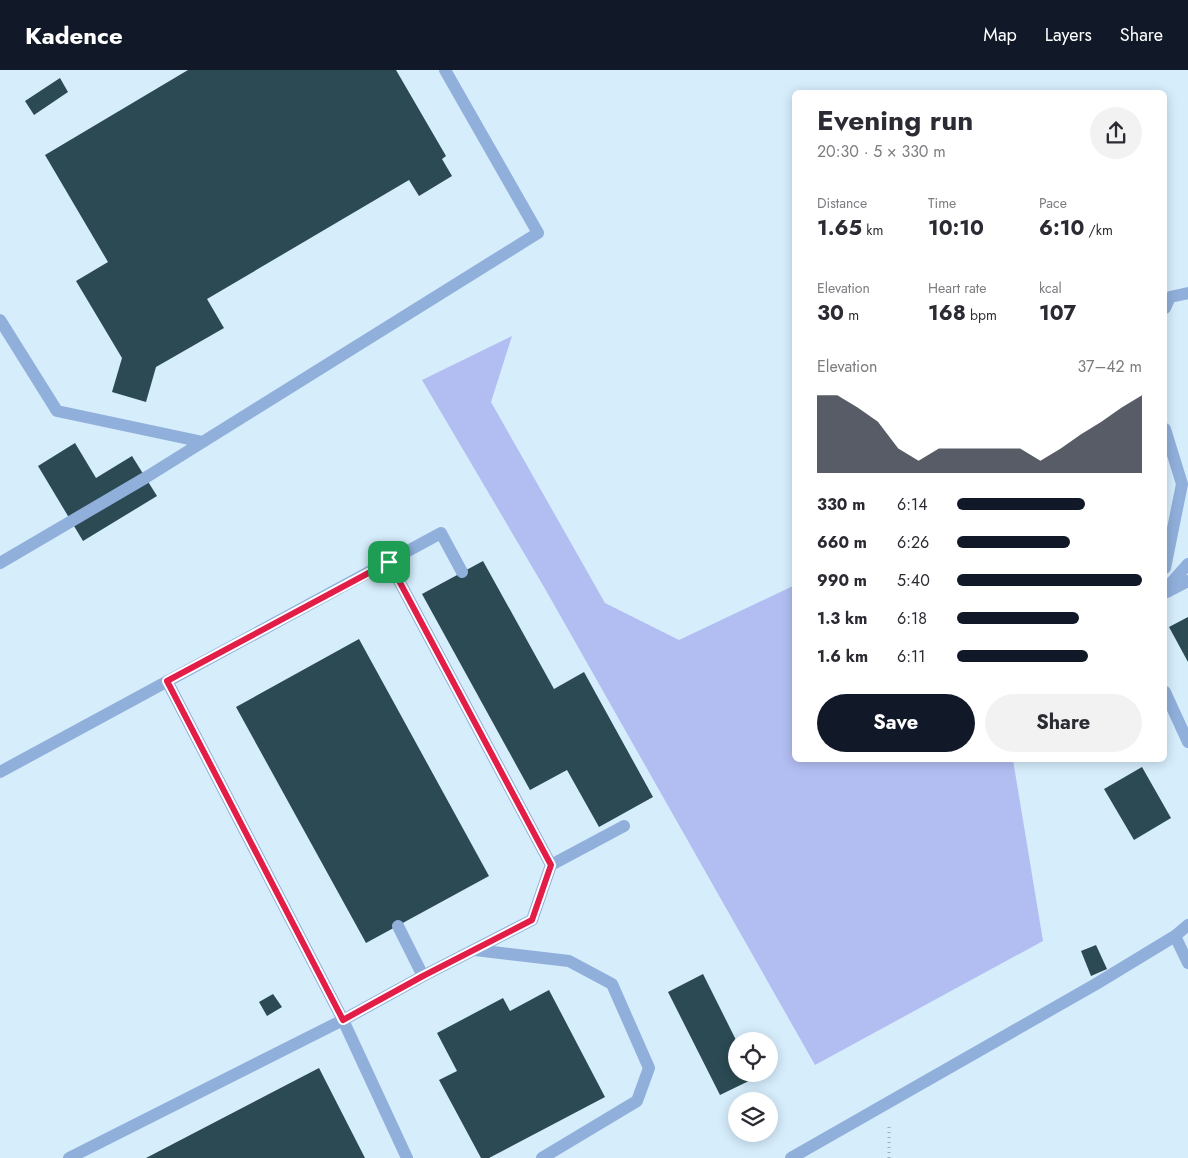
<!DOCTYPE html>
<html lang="en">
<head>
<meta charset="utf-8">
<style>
	:root { --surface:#fff; --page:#f2f2f3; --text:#2b2b33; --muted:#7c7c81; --accent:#111827 }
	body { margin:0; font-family:Jost,sans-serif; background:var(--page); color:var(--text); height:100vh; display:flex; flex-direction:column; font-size:19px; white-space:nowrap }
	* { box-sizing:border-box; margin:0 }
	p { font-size:16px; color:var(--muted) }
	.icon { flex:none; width:28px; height:28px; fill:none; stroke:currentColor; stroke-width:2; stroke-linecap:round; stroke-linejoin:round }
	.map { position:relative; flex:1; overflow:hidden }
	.panel { position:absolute; left:792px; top:20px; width:375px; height:672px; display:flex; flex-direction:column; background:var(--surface); border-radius:8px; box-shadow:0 2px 12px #0003 }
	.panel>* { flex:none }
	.buttons { position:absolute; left:728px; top:962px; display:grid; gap:10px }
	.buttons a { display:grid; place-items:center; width:50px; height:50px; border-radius:50%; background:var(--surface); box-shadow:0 2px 12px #0003; font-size:25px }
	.pin { position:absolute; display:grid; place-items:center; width:42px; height:42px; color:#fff; margin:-21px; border-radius:10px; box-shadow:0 2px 8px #0006 }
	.round { display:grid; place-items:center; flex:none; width:52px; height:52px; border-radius:26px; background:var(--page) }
	.overview { display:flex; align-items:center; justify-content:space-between; height:85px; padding:0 25px }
	h1 { font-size:28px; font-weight:700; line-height:38px }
	.figures { display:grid; grid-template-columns:repeat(3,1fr); gap:8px; height:85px; padding:5px 25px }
	.figures div { display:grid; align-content:center }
	.figures b { font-size:21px; font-weight:700 }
	.figures small { font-size:14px; font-weight:400 }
	.figures p { font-size:14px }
	.chart { height:140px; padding:10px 25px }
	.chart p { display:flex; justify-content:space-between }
	.chart svg { width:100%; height:90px; margin-top:5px; fill:var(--accent); opacity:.7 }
	.primary-button { display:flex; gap:10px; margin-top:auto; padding:10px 25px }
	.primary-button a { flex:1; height:58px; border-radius:30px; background:var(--accent); color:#fff; font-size:20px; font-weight:700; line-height:58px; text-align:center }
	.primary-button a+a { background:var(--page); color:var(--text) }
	ul { padding:0 25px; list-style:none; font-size:16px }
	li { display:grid; grid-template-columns:80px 60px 1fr; align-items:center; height:38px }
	li i { height:12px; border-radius:6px; background:var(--accent) }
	header { display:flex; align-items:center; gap:30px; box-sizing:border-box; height:70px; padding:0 25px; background:var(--accent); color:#fff }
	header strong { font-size:24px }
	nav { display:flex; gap:28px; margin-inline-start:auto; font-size:18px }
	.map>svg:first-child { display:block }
	.green { fill:#b2bef2 }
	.building { fill:#2b4a53 }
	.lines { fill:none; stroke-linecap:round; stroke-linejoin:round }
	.path { stroke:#9aadb9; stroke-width:3; stroke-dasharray:1 4; stroke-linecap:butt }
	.lane { stroke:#90afda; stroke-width:12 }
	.route-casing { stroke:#fff; stroke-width:10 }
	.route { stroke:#e11d48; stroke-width:6 }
</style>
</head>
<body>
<header>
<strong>Kadence</strong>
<nav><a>Map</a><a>Layers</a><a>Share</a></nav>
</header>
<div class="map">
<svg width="1188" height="1088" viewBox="0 0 1188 1088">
	<rect width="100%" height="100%" fill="#d6edfc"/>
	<path class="green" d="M512,266l-21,66 114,201 74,37 116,-55v175h218l30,181 -228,124 -271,-478 -122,-207z"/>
	<path class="building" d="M188,0h208l50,86 -4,3 10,17 -33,20 -10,-16 -202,119 17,29 -68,39 -10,35 -34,-10 10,-34 -46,-77 32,-19 -63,-107z
		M60,8l8,14 -34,23 -9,-14z
		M75,373l21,35 36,-22 25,40 -74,45 -45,-75z
		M483,491l71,128 30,-17 69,125 -54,30 -32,-57 -37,20 -108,-196z
		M1188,547v45l-19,-35z
		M359,569l130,237 -123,67 -130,-236z
		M1142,697l29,51 -37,22 -30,-51z
		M1096,875l11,24 -16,7 -10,-25z
		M703,904l33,66v34h17l2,4 -35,17 -52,-103z
		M549,920l56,107 -116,61h-8l-42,-78 18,-9 -20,-38 66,-35 7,13z
		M273,924l9,13 -15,9 -8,-14z
		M319,998l46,90h-219z"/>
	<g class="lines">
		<path class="path" d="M889,1088v-34"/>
		<path class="lane" d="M1165,238l5,-11 18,-4
			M0,250l57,91 146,31
			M1165,359l17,55 -17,84
			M0,493l145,-85 393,-245 -93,-163
			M1165,520l23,-26
			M1167,522l21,-11
			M167,611l176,339 80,-44 109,-56 19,-55 -162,-303
			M1165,622l23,50
			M0,702l441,-239 21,39
			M551,795l73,-39
			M398,856l25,50
			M1175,866l13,-11
			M475,880l94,11 43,23 37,84 -12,33 -95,57
			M69,1088l274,-138 64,138
			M791,1088l305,-174 79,-48 13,27"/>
	</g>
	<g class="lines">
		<defs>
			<path id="route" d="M389,492l162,303 -19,55 -109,56 -80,44 -176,-339z"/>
		</defs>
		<use href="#route" class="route-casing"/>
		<use href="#route" class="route"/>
	</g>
</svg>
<div class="buttons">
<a><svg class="icon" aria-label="locate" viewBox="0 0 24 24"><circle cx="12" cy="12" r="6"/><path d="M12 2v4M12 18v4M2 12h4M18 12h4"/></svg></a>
<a><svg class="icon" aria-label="layers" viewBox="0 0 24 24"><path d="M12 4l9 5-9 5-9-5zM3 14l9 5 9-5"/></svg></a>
</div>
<div class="pin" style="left:389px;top:492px;background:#1e9e55"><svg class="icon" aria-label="arrive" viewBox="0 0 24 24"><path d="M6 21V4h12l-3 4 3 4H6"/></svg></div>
<section class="panel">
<div class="overview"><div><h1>Evening run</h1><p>20:30 · 5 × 330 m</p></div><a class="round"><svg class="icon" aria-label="share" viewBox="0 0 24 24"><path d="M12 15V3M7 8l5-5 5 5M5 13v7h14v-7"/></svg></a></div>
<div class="figures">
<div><p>Distance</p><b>1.65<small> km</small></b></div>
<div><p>Time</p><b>10:10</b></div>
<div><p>Pace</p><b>6:10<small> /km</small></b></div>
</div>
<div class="figures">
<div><p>Elevation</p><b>30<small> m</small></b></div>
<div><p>Heart rate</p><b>168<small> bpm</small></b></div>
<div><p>kcal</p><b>107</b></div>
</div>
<div class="chart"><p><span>Elevation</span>37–42 m</p>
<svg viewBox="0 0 160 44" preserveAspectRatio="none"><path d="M0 44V6L10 6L20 12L30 19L40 32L50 38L60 32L70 32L80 32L90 32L100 32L110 38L120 32L130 25L140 19L150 12L160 6V44z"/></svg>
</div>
<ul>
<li><b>330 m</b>6:14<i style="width:69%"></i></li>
<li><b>660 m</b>6:26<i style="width:61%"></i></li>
<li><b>990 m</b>5:40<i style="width:100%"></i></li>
<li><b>1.3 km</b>6:18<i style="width:66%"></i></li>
<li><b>1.6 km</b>6:11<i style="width:71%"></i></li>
</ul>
<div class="primary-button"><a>Save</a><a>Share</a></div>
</section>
</div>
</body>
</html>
